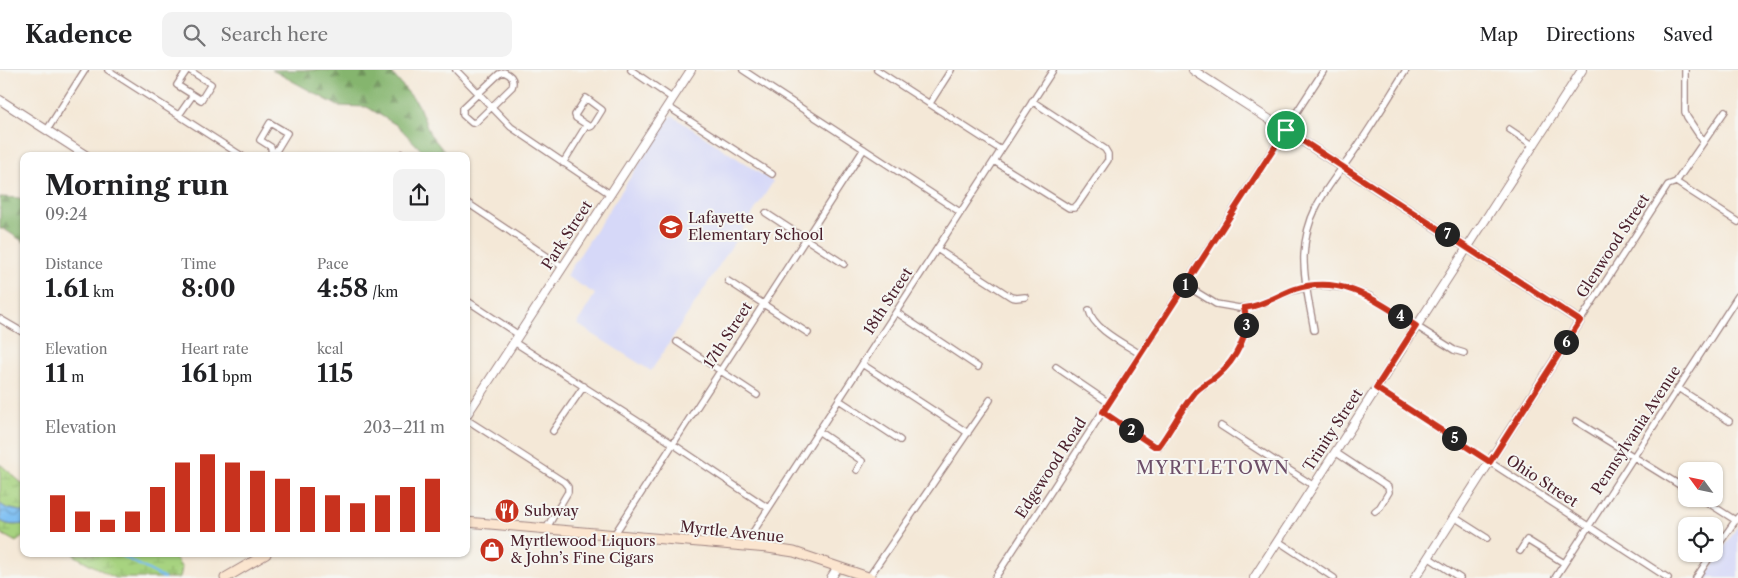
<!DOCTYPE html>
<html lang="en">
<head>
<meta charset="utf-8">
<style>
	:root { --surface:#fff; --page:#f2f2f2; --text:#202124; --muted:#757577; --line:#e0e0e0; --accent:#c8321e }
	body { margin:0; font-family:"Libre Caslon Text",serif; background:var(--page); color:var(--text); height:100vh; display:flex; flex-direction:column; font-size:19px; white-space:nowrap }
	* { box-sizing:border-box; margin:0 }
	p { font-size:16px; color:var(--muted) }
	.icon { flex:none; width:28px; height:28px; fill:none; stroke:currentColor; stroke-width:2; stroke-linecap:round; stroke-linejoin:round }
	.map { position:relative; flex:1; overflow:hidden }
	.panel { position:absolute; left:20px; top:82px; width:450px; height:405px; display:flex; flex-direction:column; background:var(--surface); border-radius:10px; box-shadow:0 1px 4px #0004 }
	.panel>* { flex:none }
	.needle { width:32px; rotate:303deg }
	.fabs { position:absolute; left:1678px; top:392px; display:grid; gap:10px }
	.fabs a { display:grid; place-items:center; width:45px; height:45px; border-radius:10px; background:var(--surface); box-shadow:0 1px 4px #0004; font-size:25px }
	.pin { position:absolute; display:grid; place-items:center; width:42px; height:42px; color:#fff; margin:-21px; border:2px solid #fff; border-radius:50%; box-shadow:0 1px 5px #0007 }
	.km { position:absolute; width:25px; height:25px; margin:-12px; border-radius:50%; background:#222; color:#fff; font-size:14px; line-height:25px; text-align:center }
	.round { display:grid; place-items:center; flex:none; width:52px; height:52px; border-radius:10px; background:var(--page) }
	.summary { display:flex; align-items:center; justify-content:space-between; height:85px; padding:0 25px }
	h1 { font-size:28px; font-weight:800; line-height:38px }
	.figures { display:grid; grid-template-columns:repeat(3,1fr); gap:8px; height:85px; padding:5px 25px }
	.figures div { display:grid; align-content:center }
	.figures b { font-size:25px; font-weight:800 }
	.figures small { font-size:14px; font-weight:400 }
	.figures p { font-size:14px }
	.chart { height:140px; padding:10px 25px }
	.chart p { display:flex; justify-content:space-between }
	.chart svg { width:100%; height:90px; margin-top:5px; stroke:var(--accent); stroke-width:6 }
	header { display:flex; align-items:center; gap:30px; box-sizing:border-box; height:70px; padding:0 25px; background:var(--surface); border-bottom:1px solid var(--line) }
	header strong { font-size:24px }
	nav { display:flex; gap:28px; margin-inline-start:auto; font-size:18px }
	.search { width:350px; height:45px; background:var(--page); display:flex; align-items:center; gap:12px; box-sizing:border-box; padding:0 18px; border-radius:10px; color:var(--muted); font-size:19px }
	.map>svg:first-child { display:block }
	.built { fill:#d6d8f8 }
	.forest { fill:url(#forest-firs); stroke:#686a4c }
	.wetland { fill:url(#wetland-marsh); stroke:#787956 }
	.water { fill:url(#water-waves); stroke:#636e8e }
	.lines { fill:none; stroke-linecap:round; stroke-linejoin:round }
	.stream { stroke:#7cbef2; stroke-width:2 }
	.minor-casing { stroke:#9f8481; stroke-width:8 }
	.tertiary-casing { stroke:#9f8481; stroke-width:10 }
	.secondary-casing { stroke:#9f8481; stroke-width:11 }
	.minor { stroke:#fff; stroke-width:5.5 }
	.tertiary { stroke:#fff; stroke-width:8 }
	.secondary { stroke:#fbe5cf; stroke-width:9 }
	.route-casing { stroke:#fff; stroke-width:10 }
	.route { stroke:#c8321e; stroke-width:6 }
	.labels { text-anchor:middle; stroke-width:4; stroke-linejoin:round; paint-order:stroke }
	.poi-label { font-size:15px; fill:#4a1f2b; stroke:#f6f6f2; text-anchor:start }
	.street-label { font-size:15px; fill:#4a1f2b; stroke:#f6f6f2 }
	.quarter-label { font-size:18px; letter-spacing:1px; fill:#6d4e68; stroke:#f6f6f2 }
</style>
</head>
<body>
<header>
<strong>Kadence</strong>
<div class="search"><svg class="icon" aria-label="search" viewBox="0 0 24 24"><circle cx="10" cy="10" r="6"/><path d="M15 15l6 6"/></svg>Search here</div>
<nav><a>Map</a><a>Directions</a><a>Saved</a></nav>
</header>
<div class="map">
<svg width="1738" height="508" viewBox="0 0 1738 508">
	<defs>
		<pattern id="forest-firs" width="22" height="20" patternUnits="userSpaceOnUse" patternTransform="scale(1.25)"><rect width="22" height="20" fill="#85b56e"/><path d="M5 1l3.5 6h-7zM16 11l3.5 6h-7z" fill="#6f935b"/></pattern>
		<pattern id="wetland-marsh" width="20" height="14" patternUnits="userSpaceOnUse" patternTransform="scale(1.25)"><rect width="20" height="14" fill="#a7d380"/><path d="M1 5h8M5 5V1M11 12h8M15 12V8" fill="none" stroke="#91b56f"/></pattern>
		<pattern id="water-waves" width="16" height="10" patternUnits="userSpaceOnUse" patternTransform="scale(1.25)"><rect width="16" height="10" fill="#7cbef2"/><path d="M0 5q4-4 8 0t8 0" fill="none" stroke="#689ac4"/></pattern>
	</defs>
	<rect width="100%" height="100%" fill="#f6f6f2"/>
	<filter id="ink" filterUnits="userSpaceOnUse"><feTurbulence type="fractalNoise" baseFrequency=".02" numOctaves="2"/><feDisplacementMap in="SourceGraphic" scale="10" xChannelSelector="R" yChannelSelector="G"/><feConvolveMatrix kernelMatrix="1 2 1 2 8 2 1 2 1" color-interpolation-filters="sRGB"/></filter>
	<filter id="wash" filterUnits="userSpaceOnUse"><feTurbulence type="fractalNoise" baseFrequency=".0096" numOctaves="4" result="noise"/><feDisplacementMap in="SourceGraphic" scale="20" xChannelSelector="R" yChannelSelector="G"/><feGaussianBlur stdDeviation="1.12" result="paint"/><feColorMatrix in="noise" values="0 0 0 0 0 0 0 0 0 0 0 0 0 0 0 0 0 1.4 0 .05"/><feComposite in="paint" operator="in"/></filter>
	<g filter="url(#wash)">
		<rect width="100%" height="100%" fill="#f4e8d7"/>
		<path class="built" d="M671,45l102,67 -122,189 -74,-47 18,-30 -29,-18z
			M1738,455v53h-32z"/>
		<path class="forest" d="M272,0h117l29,34 12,30 18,22h-21l-29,-30 -31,-19 -29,-1z
			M0,127l19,1 5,2v42l-20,-13h-4z"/>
		<path class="wetland" d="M0,394l24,21v27l-18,-4 -6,-4z
			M0,450c7,6 15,5 24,4v12l-8,6 -16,-9z
			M73,484h99l10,14 -2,10h-65l-38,-21z"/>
		<path class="water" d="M0,434l6,4 18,4v12c-9,1 -17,2 -24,-4z"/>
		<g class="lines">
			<path class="stream" d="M118,484l46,24"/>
		</g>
	</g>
	<g filter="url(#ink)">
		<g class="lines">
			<defs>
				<path id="minor" d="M108,0l134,86
					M187,0l-10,15 24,15 10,-16 -22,-14
					M456,0l55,57 99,67
					M631,0l41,28
					M743,0l217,142
					M877,0l124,80
					M1685,0v42l2,5 16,24
					M504,2c7,3 11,7 8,15l-36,35 -4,1 -9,-8v-7l36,-34z
					M586,28l16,12 -10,16 -2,1 -14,-9 -1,-3z
					M930,33l21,-33
					M667,36l105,68
					M179,45l14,-20
					M1509,59l25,17
					M47,60l38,-60
					M402,84l3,2
					M272,86l-1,-9 -11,-7 10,-17 17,10 -14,23
					M994,91l75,47h5l4,-4 30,-44v-6l-3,-5 -73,-48
					M563,93l23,-37
					M1676,112l62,40
					M466,132l97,65
					M766,143l78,51
					M937,179l74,48 5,1 9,-1
					M728,211l80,52
					M1185,215l31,19 23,4 16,-2 36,-15 16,-4 13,-2 26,3 23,8 85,54 10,3
					M466,230l53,35
					M1089,240c4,19 36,34 51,44
					M896,242l82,55
					M0,249l24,14
					M1580,251l88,-136 8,-3 49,-71
					M1314,260c-4,-24 -11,-51 -10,-75 2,-42 21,-64 44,-95 21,-29 39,-60 58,-90
					M514,272l150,96 104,70
					M677,272l80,53
					M862,294l106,69
					M1056,297l53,36
					M1376,318l292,190
					M1678,318l51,33
					M839,330l61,40
					M1103,342l52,34h4c12,-16 21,-35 34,-51 6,-9 16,-12 24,-19 18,-15 35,-44 28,-68
					M466,349l98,63 4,5v5l-22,37
					M1576,351l110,68
					M1221,356l93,60
					M553,361l31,-45
					M818,361l44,30 -5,9
					M1335,382l53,35 1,5 -9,15 -5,4
					M1702,429l33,21
					M1454,447l33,21
					M614,465l250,-386
					M1278,471l56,37
					M744,476l309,-476
					M1520,481l7,-11 37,23
					M1714,481l24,-34
					M1428,487l32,21
					M869,507l121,-177
					M995,508l329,-508
					M1555,508l183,-282
					M1696,508l16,-24"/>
				<path id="tertiary" d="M1193,0l387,251 -165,257
					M0,30l87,56
					M466,346l225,-346
					M831,508l7,-11
					M1254,508l328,-508"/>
				<path id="secondary" d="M466,452l302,26 26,4 77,26
					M225,508l41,-24"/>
			</defs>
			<use href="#minor" class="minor-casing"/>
			<use href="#tertiary" class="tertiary-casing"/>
			<use href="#secondary" class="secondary-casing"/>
			<use href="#minor" class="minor"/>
			<use href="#tertiary" class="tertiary"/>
			<use href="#secondary" class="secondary"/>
		</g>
	</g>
	<g class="lines" filter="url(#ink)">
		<defs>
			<path id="route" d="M1286,60l294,191 -90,141 -114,-74 40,-62c-38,-24 -73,-52 -121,-37 -17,6 -32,17 -51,19 8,24 -9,53 -27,68 -8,7 -18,10 -24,19 -13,16 -22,35 -34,51h-5l-51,-34z"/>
		</defs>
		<use href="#route" class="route-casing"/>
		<use href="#route" class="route"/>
	</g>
	<defs>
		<symbol id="school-disc" viewBox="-11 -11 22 22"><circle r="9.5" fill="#c8321e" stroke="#f6f6f2"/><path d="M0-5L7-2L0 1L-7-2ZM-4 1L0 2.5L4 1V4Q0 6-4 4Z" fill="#fff"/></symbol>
		<symbol id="restaurant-disc" viewBox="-11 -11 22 22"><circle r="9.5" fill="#c8321e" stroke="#f6f6f2"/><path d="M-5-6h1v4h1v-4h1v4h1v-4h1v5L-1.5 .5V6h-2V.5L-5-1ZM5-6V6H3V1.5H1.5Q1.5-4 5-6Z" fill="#fff"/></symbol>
		<symbol id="shop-disc" viewBox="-11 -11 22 22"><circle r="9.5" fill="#c8321e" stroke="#f6f6f2"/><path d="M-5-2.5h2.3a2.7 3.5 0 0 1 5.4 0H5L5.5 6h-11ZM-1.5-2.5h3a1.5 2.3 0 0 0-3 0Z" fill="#fff"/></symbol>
	</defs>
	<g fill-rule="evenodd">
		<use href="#school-disc" x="657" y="143" width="28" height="28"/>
		<use href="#restaurant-disc" x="493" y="427" width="28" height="28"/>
		<use href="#shop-disc" x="478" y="466" width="28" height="28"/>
	</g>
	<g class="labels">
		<g class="poi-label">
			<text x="688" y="153">Lafayette<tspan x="688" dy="17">Elementary School</tspan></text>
			<text x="524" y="446">Subway</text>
			<text x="510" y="476">Myrtlewood Liquors<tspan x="510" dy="17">&amp; John’s Fine Cigars</tspan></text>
		</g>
		<g class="street-label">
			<text transform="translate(567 165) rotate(-57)" y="5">Park Street</text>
			<text transform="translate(1613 176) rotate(-57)" y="5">Glenwood Street</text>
			<text transform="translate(888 231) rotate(-57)" y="5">18th Street</text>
			<text transform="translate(728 265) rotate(-57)" y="5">17th Street</text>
			<text transform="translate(1333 360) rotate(-57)" y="5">Trinity Street</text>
			<text transform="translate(1636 360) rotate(-57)" y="5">Pennsylvania Avenue</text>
			<text transform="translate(1051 398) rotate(-57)" y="5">Edgewood Road</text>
			<text transform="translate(1542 411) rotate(33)" y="5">Ohio Street</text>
			<text transform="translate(732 462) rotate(6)" y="5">Myrtle Avenue</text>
		</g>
		<g class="quarter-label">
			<text x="1213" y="404">MYRTLETOWN</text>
		</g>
	</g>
</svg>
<div class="fabs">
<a><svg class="needle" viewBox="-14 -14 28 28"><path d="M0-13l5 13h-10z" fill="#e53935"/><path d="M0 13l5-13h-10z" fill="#757577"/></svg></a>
<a><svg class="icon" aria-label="locate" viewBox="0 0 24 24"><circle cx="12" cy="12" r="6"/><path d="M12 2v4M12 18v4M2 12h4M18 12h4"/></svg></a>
</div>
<div class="pin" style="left:1286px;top:60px;background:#1e9e55"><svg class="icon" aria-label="arrive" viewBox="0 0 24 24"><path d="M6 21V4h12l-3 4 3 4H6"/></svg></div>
<b class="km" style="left:1185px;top:215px">1</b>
<b class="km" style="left:1131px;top:360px">2</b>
<b class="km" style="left:1246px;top:255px">3</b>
<b class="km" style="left:1400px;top:246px">4</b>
<b class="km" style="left:1454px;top:368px">5</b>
<b class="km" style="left:1566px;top:272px">6</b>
<b class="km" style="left:1447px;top:164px">7</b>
<section class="panel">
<div class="summary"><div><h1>Morning run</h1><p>09:24</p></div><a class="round"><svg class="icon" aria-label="share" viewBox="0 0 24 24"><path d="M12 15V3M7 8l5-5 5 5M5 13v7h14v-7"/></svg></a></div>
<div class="figures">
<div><p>Distance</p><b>1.61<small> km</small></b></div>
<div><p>Time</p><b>8:00</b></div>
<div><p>Pace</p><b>4:58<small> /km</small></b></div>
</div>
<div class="figures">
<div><p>Elevation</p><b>11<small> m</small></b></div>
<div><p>Heart rate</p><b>161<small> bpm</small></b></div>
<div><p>kcal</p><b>115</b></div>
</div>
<div class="chart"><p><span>Elevation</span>203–211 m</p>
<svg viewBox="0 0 160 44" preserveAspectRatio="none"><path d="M5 44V26M15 44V34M25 44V38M35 44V34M45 44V22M55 44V10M65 44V6M75 44V10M85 44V14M95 44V18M105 44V22M115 44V26M125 44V30M135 44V26M145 44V22M155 44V18"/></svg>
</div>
</section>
</div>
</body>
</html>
